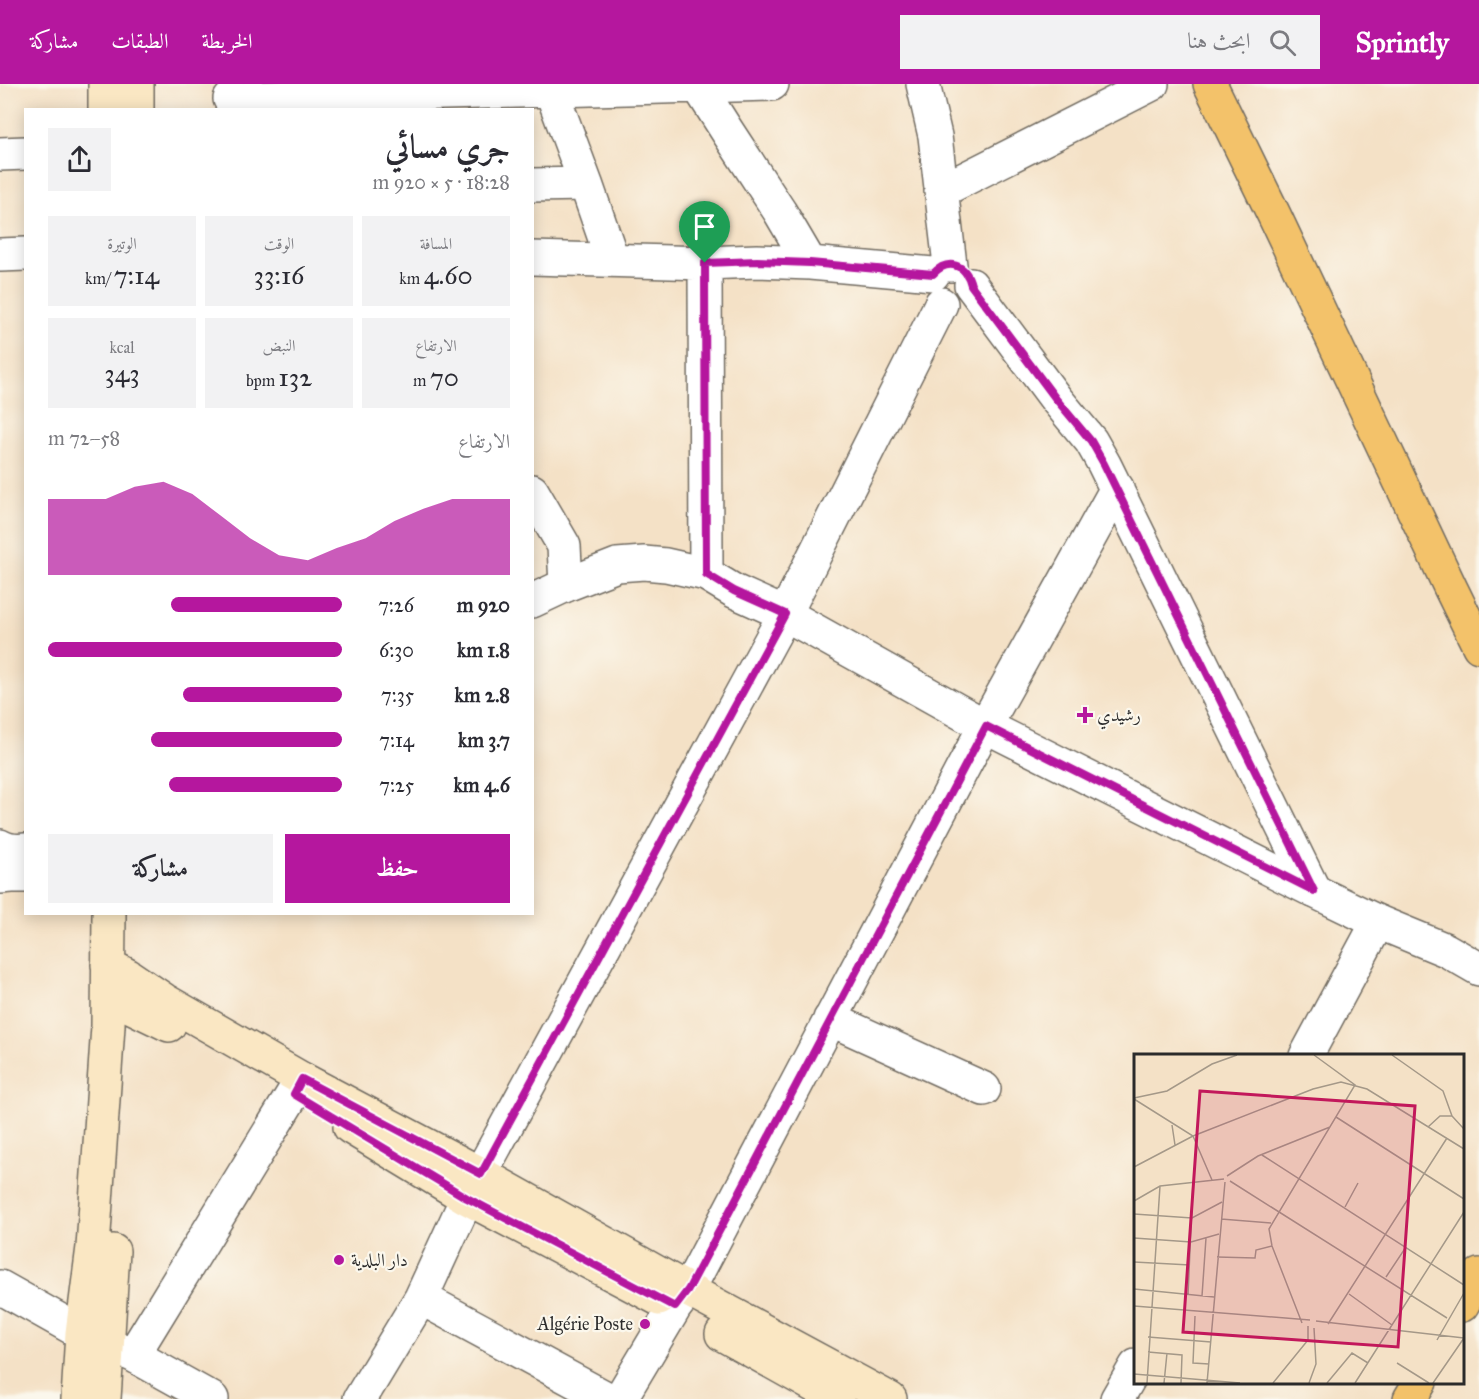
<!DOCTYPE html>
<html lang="ar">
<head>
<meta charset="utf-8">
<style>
	:root { --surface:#fff; --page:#f2f2f3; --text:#2b2b33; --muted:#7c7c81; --accent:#b5179e }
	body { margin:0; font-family:"IM FELL Great Primer",Amiri,serif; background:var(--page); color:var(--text); direction:rtl; height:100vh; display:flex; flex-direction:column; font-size:22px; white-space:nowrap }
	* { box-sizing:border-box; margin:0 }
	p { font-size:20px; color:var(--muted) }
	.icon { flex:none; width:33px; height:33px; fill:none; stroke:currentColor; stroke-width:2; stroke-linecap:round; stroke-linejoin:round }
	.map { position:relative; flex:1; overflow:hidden; direction:ltr }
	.side { position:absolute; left:24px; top:24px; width:510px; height:807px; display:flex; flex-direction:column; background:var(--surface); border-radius:0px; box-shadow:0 3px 15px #0003; direction:rtl }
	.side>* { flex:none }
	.pin { position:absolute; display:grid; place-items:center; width:51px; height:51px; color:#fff; margin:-62px -26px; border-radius:50% 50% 50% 0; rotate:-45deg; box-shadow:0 0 6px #0007 }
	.pin .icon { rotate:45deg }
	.round { display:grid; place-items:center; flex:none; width:63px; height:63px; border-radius:0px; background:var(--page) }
	.overview { display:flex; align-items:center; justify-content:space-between; height:102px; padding:0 24px }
	h1 { font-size:33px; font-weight:600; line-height:45px }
	.metrics { display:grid; grid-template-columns:repeat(3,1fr); gap:9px; height:102px; padding:6px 24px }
	.metrics div { display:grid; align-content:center; border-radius:0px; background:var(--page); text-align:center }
	.metrics b { font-size:26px; font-weight:600 }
	.metrics small { font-size:16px; font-weight:400 }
	.metrics p { font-size:16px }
	.chart { height:168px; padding:12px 24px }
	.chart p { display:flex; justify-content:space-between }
	.chart svg { width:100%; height:108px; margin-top:6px; fill:var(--accent); opacity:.7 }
	.button { display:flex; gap:12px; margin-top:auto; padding:12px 24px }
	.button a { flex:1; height:69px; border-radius:0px; background:var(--accent); color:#fff; font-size:24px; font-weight:600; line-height:69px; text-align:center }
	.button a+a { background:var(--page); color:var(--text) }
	ul { padding:0 24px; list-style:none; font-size:20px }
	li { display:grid; grid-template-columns:96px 72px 1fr; align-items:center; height:45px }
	li i { height:15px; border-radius:8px; background:var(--accent) }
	header { display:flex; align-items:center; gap:36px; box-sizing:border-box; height:84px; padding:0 30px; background:var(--accent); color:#fff }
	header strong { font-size:28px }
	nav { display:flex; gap:33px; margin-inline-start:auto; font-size:21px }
	.search { width:420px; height:54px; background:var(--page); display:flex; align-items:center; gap:15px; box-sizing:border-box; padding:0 21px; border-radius:0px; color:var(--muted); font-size:22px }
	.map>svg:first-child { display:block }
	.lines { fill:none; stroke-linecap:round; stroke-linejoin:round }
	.minor-casing { stroke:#716b61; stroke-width:36 }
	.tertiary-casing { stroke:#716b61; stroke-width:36 }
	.secondary-casing { stroke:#716b61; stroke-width:36 }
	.primary-casing { stroke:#716b61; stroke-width:36 }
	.minor { stroke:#fff; stroke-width:33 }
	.tertiary { stroke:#fff; stroke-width:33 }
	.secondary { stroke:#fae7c3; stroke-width:33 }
	.primary { stroke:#f3c26a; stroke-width:33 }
	.route-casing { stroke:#fff; stroke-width:12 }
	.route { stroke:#b5179e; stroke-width:8 }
	.poi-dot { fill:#b5179e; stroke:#fbf7ec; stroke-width:2 }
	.labels { text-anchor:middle; stroke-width:4.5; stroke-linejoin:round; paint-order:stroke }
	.poi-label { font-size:18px; fill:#2b2b2b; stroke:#fbf7ec; text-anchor:start }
	.inset-road { fill:none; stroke:#a49888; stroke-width:1.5 }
	.view { fill:#c2185b; fill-opacity:0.15; stroke:#c2185b; stroke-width:3 }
	.inset-edge { fill:none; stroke:#2b2b2b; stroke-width:3 }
</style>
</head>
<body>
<header>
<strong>Sprintly</strong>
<div class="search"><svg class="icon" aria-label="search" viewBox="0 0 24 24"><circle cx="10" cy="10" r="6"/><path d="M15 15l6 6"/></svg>ابحث هنا</div>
<nav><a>الخريطة</a><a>الطبقات</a><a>مشاركة</a></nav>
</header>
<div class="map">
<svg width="1479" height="1315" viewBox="0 0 1479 1315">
	<rect width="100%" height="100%" fill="#fbf7ec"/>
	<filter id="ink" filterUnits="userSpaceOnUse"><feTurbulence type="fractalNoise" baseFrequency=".0167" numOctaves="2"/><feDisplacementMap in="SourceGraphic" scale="12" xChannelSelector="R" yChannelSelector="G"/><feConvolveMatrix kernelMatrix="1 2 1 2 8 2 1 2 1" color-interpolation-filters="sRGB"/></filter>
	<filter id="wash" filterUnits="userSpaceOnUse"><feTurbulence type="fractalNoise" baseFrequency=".008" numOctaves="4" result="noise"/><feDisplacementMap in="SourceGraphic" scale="24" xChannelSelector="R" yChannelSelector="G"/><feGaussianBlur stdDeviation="1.35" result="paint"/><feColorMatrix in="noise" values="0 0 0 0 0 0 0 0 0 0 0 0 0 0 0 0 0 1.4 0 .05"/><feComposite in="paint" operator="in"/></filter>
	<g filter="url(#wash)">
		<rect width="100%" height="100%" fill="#f4e1c6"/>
	</g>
	<g filter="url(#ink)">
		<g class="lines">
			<defs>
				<path id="minor" d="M552,0l-1,6 35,94 26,75
					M700,0l-1,3 28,44 53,81 30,51
					M923,0l12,52 15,129
					M230,15l542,-15
					M0,70l26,-1
					M532,101l54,-1
					M941,107l211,-107
					M0,171l26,-1
					M532,174l173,5 52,-2 53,2 123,11
					M705,179l1,311
					M971,201l85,114 35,42 13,23 210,427
					M532,407l32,55 2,39
					M0,762c8,5 17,5 26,4
					M0,793l12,-1h14
					M830,935l154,70
					M1306,972l72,-134
					M0,1203l82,46 51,22 79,44
					M421,1214l187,101
					M133,1271l169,-276
					M360,1315l61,-101 46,-100 318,-584 156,-310
					M620,1315l55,-92 13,-17 297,-564 132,-238
					M1117,1315l19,-33"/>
				<path id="tertiary" d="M532,517l34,-16 51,-20 27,-2 22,2 40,9 28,17 51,23 200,112 329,165 64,31 68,28 33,19"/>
				<path id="secondary" d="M105,26v-26
					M137,26v-26
					M108,881l19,10 37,25 138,79 179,95 207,116 202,109
					M109,912l60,29
					M350,1043l117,71 192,101
					M722,1250l116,65
					M78,1315l4,-66 11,-86 15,-221 1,-112
					M104,1315l9,-148"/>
				<path id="primary" d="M1210,0l64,131 177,374 28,57
					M1462,1221l17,-30
					M1410,1315l10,-17"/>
			</defs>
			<use href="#minor" class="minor-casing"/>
			<use href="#tertiary" class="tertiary-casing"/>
			<use href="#secondary" class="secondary-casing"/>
			<use href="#primary" class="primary-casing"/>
			<use href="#minor" class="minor"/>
			<use href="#tertiary" class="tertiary"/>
			<use href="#secondary" class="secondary"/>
			<use href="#primary" class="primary"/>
		</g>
	</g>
	<g class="lines" filter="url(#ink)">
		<defs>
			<path id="route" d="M757,177l53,2 123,11c15,-16 33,-10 38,11l85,114 35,42 13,23 210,427 -328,-165 -298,564 -13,17 -208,-109 -173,-104 8,-15 179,95 304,-560 -51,-23 -28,-17 -1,-311z"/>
		</defs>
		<use href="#route" class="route-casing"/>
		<use href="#route" class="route"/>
	</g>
	<g class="poi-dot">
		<path d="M1082 622h6v6h6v6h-6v6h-6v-6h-6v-6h6z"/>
		<circle cx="339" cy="1176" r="6"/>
		<circle cx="645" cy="1240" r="6"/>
	</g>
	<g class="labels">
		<g class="poi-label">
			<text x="1097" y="637">رشيدي</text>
			<text x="351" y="1182">دار البلدية</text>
			<text x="633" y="1246" text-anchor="end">Algérie Poste</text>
		</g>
	</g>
	<g transform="translate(1134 970)">
		<rect width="330" height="330" fill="#f4e1c6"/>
		<path class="inset-road" d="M258,1l51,36 9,25M0,44l33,-7 45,-27 25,-9M0,45l59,37 19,44M202,63l128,82M38,71l3,20M294,73l12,-11h12l12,13M128,101l202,130M0,113l59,-31 120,-47 28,-7 26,7 97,60M93,122l31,-20 72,-29M96,127l217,137M0,147l26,-15 64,-7M211,153l13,-24M0,160l58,4 30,-16M87,165l50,4M0,184l57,4 28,-8M83,203l38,1 1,-8 16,-4M0,208l56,3M252,223l20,-30M0,235l80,8M215,240l43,31M54,241l5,-113M68,242l4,-58M0,252l176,14M61,262l-2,47 16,1M182,267l148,17M168,269l-30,-77 -3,-17 86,-144 -41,-30M194,270l119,-186M14,283l63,5M303,286l27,-47M14,298l34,3 -1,28M263,309l32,20M0,320l106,9M13,329l13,-197M30,329l3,-30M73,329l18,-201M139,329l35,-43v-14M175,329l7,-19 -2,-36M193,329l25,-30 16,10M221,329l109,-171M299,329l31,-45"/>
		<path class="view" d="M66,37l215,15 -17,241 -215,-15z"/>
		<rect width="330" height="330" class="inset-edge"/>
	</g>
</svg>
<div class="pin" style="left:705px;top:179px;background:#1e9e55"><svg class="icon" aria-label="arrive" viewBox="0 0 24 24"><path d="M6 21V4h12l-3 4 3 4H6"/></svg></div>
<section class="side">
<div class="overview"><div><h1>جري مسائي</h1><p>18:28 · 5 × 920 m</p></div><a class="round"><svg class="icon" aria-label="share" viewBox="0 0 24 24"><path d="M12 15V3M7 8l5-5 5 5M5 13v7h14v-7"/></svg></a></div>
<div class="metrics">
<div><p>المسافة</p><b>4.60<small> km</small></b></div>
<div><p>الوقت</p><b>33:16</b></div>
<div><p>الوتيرة</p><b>7:14<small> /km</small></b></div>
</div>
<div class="metrics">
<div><p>الارتفاع</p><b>70<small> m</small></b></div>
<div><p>النبض</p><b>132<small> bpm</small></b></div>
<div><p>kcal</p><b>343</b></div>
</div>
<div class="chart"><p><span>الارتفاع</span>58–72 m</p>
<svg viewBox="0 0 160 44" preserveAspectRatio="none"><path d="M0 44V13L10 13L20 13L30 8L40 6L50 11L60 20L70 29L80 36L90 38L100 33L110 29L120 22L130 17L140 13L150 13L160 13V44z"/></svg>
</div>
<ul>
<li><b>920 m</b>7:26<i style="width:58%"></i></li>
<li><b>1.8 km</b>6:30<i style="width:100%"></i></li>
<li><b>2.8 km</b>7:35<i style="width:54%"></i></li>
<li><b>3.7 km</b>7:14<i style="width:65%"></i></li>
<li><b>4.6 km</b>7:25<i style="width:59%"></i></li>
</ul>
<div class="button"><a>حفظ</a><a>مشاركة</a></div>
</section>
</div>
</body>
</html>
